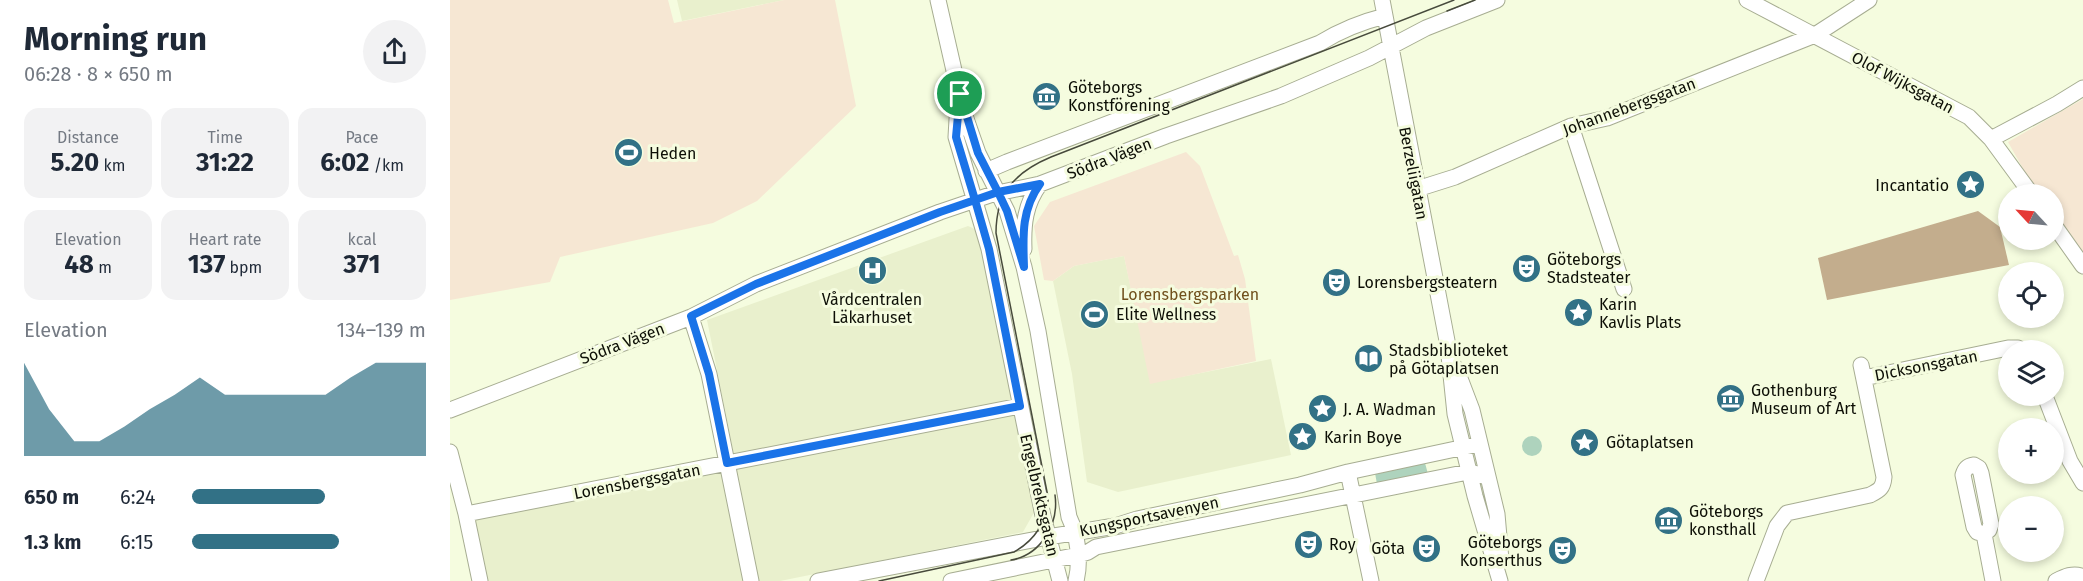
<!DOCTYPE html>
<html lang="en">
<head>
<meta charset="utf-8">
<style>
	:root { --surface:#fff; --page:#f2f2f3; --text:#1f2937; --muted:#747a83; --accent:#327186 }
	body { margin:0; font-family:"Fira Sans",sans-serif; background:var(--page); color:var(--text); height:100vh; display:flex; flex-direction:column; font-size:22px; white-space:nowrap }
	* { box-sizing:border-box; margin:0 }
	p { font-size:20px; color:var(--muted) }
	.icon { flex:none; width:33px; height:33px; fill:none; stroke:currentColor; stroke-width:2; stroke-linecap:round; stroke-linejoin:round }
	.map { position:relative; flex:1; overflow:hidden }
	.panel { display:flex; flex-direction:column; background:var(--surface); width:450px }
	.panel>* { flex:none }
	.needle { width:39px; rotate:296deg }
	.controls { position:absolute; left:1548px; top:184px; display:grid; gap:12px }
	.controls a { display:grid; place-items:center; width:66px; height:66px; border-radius:50%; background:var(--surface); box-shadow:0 3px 9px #0003; font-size:30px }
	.pin { position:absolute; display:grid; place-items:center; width:51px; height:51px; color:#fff; margin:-26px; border:3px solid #fff; border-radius:50%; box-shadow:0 2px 6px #0007 }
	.round { display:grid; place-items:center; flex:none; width:63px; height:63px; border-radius:32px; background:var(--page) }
	.headline { display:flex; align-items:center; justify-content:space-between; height:102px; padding:0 24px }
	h1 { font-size:33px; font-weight:700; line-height:45px }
	.metrics { display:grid; grid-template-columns:repeat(3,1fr); gap:9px; height:102px; padding:6px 24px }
	.metrics div { display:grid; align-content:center; border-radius:15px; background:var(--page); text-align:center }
	.metrics b { font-size:26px; font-weight:700 }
	.metrics small { font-size:16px; font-weight:400 }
	.metrics p { font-size:16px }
	.chart { height:168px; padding:12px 24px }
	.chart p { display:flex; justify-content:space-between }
	.chart svg { width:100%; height:108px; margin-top:6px; fill:var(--accent); opacity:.7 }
	ul { padding:0 24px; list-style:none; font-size:20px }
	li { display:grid; grid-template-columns:96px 72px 1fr; align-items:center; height:45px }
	li i { height:15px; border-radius:8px; background:var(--accent) }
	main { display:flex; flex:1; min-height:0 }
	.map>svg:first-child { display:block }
	.built { fill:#e9f0cd }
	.green { fill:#f6e7d3 }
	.forest { fill:#c3ad8d }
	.water { fill:#aed3bd }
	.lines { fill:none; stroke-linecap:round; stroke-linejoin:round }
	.minor-casing { stroke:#a7ad92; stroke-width:17 }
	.minor { stroke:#fff; stroke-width:15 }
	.tram { stroke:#474a3c; stroke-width:1.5 }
	.route-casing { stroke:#fff; stroke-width:12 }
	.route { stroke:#1a73e8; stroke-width:8 }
	.labels { text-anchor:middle; stroke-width:6; stroke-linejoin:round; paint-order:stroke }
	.street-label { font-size:16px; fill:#0d0f06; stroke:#f5fcdf }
	.poi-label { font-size:16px; fill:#0d0f06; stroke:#f5fcdf; text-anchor:start }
	.park-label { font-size:16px; fill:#70501c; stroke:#f5fcdf }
</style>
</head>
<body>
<main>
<section class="panel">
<div class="headline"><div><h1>Morning run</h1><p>06:28 · 8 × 650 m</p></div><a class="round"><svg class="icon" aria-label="share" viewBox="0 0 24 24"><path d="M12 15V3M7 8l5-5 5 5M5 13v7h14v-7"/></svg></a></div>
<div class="metrics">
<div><p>Distance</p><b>5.20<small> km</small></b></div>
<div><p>Time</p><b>31:22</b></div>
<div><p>Pace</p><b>6:02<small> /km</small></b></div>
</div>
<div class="metrics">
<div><p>Elevation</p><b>48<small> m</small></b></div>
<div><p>Heart rate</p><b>137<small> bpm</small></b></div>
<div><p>kcal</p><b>371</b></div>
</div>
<div class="chart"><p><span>Elevation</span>134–139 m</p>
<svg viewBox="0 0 160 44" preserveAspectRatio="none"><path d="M0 44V6L10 25L20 38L30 38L40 32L50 25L60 19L70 12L80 19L90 19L100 19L110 19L120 19L130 12L140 6L150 6L160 6V44z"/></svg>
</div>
<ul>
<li><b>650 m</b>6:24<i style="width:57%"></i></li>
<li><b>1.3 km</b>6:15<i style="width:63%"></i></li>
</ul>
</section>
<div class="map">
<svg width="1633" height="581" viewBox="0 0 1633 581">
	<rect width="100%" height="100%" fill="#f5fcdf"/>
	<path class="built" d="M227,0h107l-102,21z
		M518,226l9,4 59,279 -13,23 -243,49h-296l-13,-60 265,-56 -29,-145z
		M674,256l27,127 120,-24 20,96 -173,37 -31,-10 -15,-108 -19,-93 21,-15z"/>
	<path class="green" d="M0,0h218l6,23 110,-23h51l21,106 -99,95 -44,22 -153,34 -10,25 -100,18z
		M1633,99v160l-29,-42v-22h-16l-30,-53z
		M736,152l14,14 34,90 4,-1 7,24 11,82 -106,23 -26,-128 -50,10 -21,15 -9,-1 -10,-54 16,-24z"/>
	<path class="forest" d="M1528,211l22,16 9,38 -182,35 -9,-42z"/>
	<path class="water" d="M1072 446a10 10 0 1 1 20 0a10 10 0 1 1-20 0Z
		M975,463l3,11 -51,10 -2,-11z"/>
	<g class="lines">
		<defs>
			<path id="minor" d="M488,0l25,110 15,43 29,58 17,56 14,64 31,186c9,19 12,43 7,64
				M932,0l66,346 7,68 20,82 25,85
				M1297,0l222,117 22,22 41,56
				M508,102l-2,35 33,112 54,267 17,65
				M1121,126l53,163
				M1541,139l66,-35 26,-16
				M536,171l21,-9 313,-119c21,-13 41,-21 65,-27
				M967,189l38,-12 116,-51 36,-8 208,-83 54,-35
				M1604,225l29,41
				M574,249c-1,-24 1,-45 16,-65
				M241,317l18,57 42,207
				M1006,368l16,42 25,104 4,46
				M1414,378l144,-30h10l6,3
				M1595,396l25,65 13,22
				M0,410l241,-93 65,-33 184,-72 53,-18 47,-10 126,-48 115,-40 88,-38 57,-30 71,-28
				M0,452l16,62 14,67
				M1524,465l5,3 2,5 10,51 -2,6 -5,4 -7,-2 -3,-5 -11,-52c2,-6 4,-9 11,-10z
				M898,472l23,109
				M16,514l554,-108
				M1534,534l9,47
				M368,581l230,-44 67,-11 22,-7 163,-34 48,-13 131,-28
				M501,581l127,-26 10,-3 8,-5 367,-74 7,-1 17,5
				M1306,581l21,-55 10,-13 83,-18c10,-5 13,-7 14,-18l-23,-112
				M1606,581c8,-4 18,-9 27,-4"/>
		</defs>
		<use href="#minor" class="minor-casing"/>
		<use href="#minor" class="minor"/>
		<path class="tram" d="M997,11l28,-11
			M561,560c30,-5 48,-36 44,-65
			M429,581l135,-29c20,-11 35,-32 34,-55l-52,-264c0,-40 19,-61 55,-76l403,-157"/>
	</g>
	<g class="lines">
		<defs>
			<path id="route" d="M510,94l-4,43 19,63 -35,12 -184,72 -65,32 18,58 18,89 293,-57 -31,-157 -14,-49 23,-8 9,19 17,56c-1,-30 -3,-57 16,-83l-42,8 -20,-39 -18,-59"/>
		</defs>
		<use href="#route" class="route-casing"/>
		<use href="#route" class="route"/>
	</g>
	<defs>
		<symbol id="museum-disc" viewBox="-11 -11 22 22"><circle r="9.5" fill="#327186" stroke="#f5fcdf"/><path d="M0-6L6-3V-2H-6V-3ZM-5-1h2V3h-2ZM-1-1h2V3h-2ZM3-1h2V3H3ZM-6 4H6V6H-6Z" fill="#fff"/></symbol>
		<symbol id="stadium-disc" viewBox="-11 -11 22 22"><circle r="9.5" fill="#327186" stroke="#f5fcdf"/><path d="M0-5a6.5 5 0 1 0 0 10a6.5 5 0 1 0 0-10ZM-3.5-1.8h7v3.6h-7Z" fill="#fff"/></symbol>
		<symbol id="sight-disc" viewBox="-11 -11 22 22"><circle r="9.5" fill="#327186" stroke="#f5fcdf"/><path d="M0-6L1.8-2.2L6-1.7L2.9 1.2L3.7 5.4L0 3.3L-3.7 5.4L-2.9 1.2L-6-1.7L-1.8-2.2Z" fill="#fff"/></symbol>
		<symbol id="theatre-disc" viewBox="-11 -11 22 22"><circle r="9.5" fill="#327186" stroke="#f5fcdf"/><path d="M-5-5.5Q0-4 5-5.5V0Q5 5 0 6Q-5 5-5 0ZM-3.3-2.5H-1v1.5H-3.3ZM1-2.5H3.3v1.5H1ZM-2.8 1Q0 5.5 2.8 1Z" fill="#fff"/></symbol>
		<symbol id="hospital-disc" viewBox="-11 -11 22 22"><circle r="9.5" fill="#327186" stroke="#f5fcdf"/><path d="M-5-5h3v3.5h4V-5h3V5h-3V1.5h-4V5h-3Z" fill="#fff"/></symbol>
		<symbol id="library-disc" viewBox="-11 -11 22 22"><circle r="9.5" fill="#327186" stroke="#f5fcdf"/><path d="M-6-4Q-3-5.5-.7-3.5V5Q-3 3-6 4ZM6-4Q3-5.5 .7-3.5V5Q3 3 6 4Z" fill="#fff"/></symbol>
	</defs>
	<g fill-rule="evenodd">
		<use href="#museum-disc" x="580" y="80" width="33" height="33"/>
		<use href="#stadium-disc" x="162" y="136" width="33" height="33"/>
		<use href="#sight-disc" x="1504" y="168" width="33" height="33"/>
		<use href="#theatre-disc" x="1060" y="252" width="33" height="33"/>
		<use href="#hospital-disc" x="406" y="254" width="33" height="33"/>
		<use href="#theatre-disc" x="870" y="266" width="33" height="33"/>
		<use href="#sight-disc" x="1112" y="296" width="33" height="33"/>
		<use href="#stadium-disc" x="628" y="298" width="33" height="33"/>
		<use href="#library-disc" x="902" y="342" width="33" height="33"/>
		<use href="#museum-disc" x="1264" y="382" width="33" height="33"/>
		<use href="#sight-disc" x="856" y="392" width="33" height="33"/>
		<use href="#sight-disc" x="836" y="420" width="33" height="33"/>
		<use href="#sight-disc" x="1118" y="426" width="33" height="33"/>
		<use href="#museum-disc" x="1202" y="504" width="33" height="33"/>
		<use href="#theatre-disc" x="842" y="528" width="33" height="33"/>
		<use href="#theatre-disc" x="960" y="532" width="33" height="33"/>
		<use href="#theatre-disc" x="1096" y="534" width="33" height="33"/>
	</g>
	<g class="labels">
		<g class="street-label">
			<text transform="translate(1453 82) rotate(28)" y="6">Olof Wijksgatan</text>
			<text transform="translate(1179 106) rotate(-20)" y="6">Johannebergsgatan</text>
			<text transform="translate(659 158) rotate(-21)" y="6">Södra Vägen</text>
			<text transform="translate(964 173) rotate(79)" y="6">Berzeliigatan</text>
			<text transform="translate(172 343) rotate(-21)" y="6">Södra Vägen</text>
			<text transform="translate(1476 365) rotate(-11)" y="6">Dicksonsgatan</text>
			<text transform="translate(187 481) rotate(-11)" y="6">Lorensbergsgatan</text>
			<text transform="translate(590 495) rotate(77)" y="6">Engelbrektsgatan</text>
			<text transform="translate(699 516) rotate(-12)" y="6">Kungsportsavenyen</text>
		</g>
		<g class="poi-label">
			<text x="618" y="93">Göteborgs<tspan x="618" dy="18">Konstförening</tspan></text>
			<text x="199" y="159">Heden</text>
			<text x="1499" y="191" text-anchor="end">Incantatio</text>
			<text x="1097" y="265">Göteborgs<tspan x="1097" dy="18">Stadsteater</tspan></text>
			<text x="907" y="288">Lorensbergsteatern</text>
			<text x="422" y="305" text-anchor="middle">Vårdcentralen<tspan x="422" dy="18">Läkarhuset</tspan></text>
			<text x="1149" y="310">Karin<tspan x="1149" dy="18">Kavlis Plats</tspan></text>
			<text x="666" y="320">Elite Wellness</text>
			<text x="939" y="356">Stadsbiblioteket<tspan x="939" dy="18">på Götaplatsen</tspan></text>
			<text x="1301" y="396">Gothenburg<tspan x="1301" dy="18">Museum of Art</tspan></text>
			<text x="893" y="415">J. A. Wadman</text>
			<text x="874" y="443">Karin Boye</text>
			<text x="1156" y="448">Götaplatsen</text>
			<text x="1239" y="517">Göteborgs<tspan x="1239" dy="18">konsthall</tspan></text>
			<text x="1092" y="548" text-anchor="end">Göteborgs<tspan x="1092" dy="18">Konserthus</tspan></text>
			<text x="879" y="550">Roy</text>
			<text x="955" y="554" text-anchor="end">Göta</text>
		</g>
		<g class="park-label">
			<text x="740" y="300">Lorensbergsparken</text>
		</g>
	</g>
</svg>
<div class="controls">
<a><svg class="needle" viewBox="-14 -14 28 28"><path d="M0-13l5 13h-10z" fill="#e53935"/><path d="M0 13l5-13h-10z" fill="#747a83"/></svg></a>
<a><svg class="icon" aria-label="locate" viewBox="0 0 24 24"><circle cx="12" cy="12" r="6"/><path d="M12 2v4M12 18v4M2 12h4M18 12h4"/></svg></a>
<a><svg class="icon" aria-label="layers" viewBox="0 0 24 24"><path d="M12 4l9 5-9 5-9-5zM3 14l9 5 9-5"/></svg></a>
<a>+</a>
<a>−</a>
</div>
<div class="pin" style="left:510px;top:94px;background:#1e9e55"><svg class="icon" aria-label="arrive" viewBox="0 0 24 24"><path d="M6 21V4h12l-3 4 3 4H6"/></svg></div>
</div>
</main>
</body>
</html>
